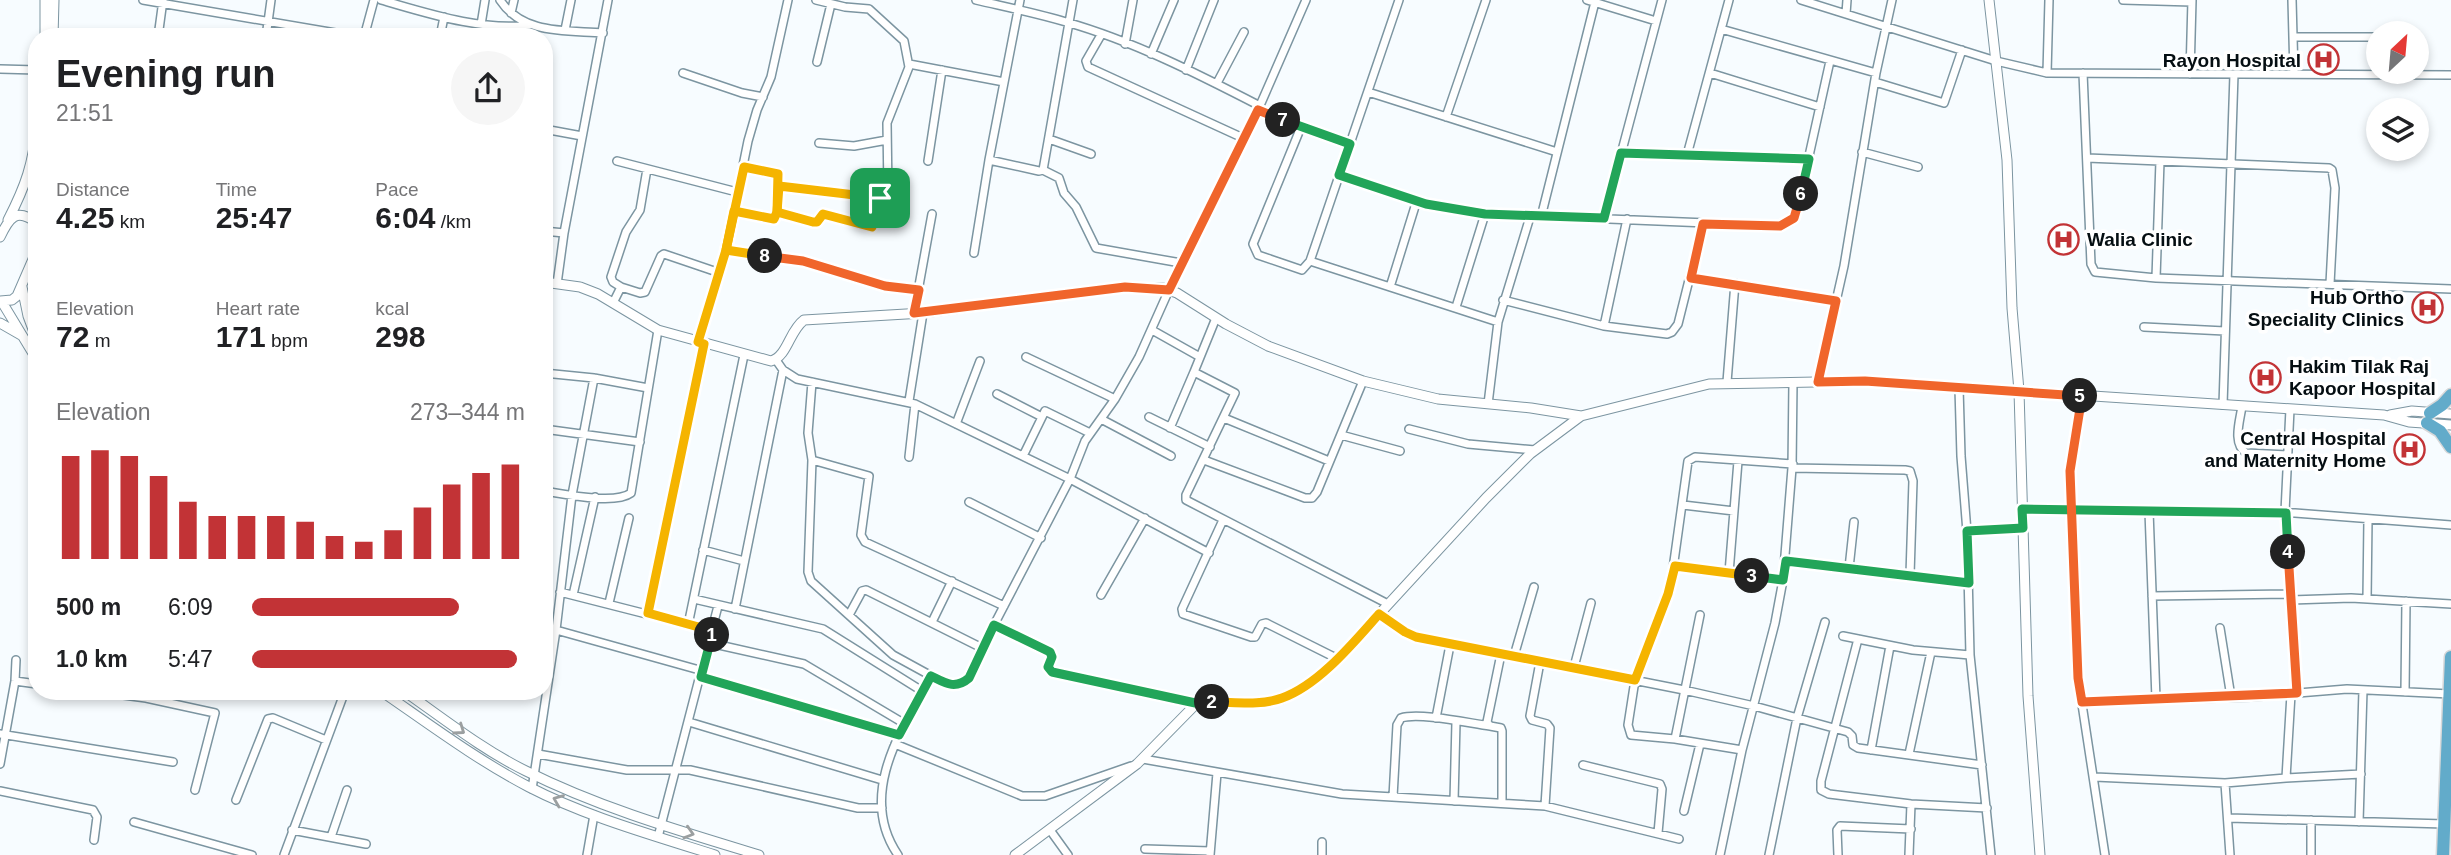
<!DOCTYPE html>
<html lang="en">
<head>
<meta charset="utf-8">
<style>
	:root { --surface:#fff; --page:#f6f6f6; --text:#202124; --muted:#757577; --accent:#c23336 }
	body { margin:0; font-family:Helvetica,sans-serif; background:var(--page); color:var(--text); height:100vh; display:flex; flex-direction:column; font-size:26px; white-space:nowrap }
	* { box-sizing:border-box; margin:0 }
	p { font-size:23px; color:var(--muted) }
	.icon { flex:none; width:38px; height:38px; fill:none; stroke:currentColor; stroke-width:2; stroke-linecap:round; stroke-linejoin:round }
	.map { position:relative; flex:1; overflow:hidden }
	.details { position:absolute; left:28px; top:28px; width:525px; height:672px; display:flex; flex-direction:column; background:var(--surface); border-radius:28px; box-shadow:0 4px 10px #0003 }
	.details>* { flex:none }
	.needle { width:46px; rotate:26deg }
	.fabs { position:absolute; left:2366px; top:21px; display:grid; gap:14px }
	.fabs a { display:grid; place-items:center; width:63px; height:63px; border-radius:50%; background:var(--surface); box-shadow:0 4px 10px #0003; font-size:35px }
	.pin { position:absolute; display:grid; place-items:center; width:60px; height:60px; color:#fff; margin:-30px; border-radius:14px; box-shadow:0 4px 10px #0006 }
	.km { position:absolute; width:35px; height:35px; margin:-18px; border-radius:50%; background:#222; color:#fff; font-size:19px; line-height:35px; text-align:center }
	.round { display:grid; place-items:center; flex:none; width:74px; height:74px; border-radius:37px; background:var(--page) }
	.head { display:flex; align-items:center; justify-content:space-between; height:119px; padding:0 28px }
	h1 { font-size:38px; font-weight:800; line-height:52px }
	.stats { display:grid; grid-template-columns:repeat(3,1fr); gap:10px; height:119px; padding:7px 28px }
	.stats div { display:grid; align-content:center }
	.stats b { font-size:30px; font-weight:800 }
	.stats small { font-size:19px; font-weight:400 }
	.stats p { font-size:19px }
	.chart { height:196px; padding:14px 28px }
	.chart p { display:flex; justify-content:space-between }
	.chart svg { width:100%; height:126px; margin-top:7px; stroke:var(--accent); stroke-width:6 }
	ul { padding:0 28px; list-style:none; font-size:23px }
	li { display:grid; grid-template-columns:112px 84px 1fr; align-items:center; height:52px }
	li i { height:18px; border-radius:9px; background:var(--accent) }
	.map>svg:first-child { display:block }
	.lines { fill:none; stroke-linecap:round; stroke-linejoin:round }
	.minor-casing { stroke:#7c95a1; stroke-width:10 }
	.tertiary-casing { stroke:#7c95a1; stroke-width:11 }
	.trunk-casing { stroke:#d7d8d9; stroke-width:15 }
	.minor { stroke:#fff; stroke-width:7 }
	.tertiary { stroke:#fff; stroke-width:9 }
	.trunk { stroke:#62abca; stroke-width:12 }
	.oneway { stroke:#9b9fa0 }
	.split-1-casing { stroke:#fff; stroke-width:14 }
	.split-2-casing { stroke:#fff; stroke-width:14 }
	.split-3-casing { stroke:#fff; stroke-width:14 }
	.split-4-casing { stroke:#fff; stroke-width:14 }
	.split-5-casing { stroke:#fff; stroke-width:14 }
	.split-6-casing { stroke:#fff; stroke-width:14 }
	.split-7-casing { stroke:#fff; stroke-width:14 }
	.split-8-casing { stroke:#fff; stroke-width:14 }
	.split-9-casing { stroke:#fff; stroke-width:14 }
	.split-1 { stroke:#f5b400; stroke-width:9 }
	.split-2 { stroke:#22a559; stroke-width:9 }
	.split-3 { stroke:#f5b400; stroke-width:9 }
	.split-4 { stroke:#22a559; stroke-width:9 }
	.split-5 { stroke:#f0652b; stroke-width:9 }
	.split-6 { stroke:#f0652b; stroke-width:9 }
	.split-7 { stroke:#22a559; stroke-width:9 }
	.split-8 { stroke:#f0652b; stroke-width:9 }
	.split-9 { stroke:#f5b400; stroke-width:9 }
	.labels { text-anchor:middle; stroke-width:7; stroke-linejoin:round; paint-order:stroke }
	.poi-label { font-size:19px; font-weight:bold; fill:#050e12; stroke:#fff; text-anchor:end }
</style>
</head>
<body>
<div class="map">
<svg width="2451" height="855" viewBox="0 0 2451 855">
	<rect width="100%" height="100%" fill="#f7fcff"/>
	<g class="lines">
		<defs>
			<path id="minor" d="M143,0l216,37
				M381,0c46,13 99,31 148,25
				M500,0c23,35 66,30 103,33
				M976,0c30,7 60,13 90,22 67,19 132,52 194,84
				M1587,0l69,21
				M1801,0l195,61 51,12 404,2
				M2123,0l69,2
				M2292,0l2,74
				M511,13l3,-13
				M1846,14l1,-14
				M1721,29l155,44
				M565,30l6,-30
				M1101,35l-15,26 2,6 155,71
				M158,37l5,-37
				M266,37l5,-37
				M364,37l10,-37
				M440,37l4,-20
				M479,37l6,-37
				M2294,37h84
				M1125,44l8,-44
				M1151,54l23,-54
				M817,62l14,-58
				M909,64l95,18
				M0,69l37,1
				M1186,70l28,-70
				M683,73l59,20 21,4
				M1710,73l110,34
				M2047,73l2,-73
				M2083,73l8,191 4,8 61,6 295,11
				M2190,74l2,-74
				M1875,82l69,21 18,-53
				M1217,83l27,-51
				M1368,92l189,60
				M1258,110l92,34
				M1446,117l40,-117
				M1301,127l-48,117 5,11 44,15 8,-9 89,-261
				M544,129l38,7
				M1049,139l42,15
				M819,143l35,3 33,-6
				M1862,152l56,15
				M1621,153l188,5
				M1687,155l42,-155
				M2087,158l242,10 3,2 3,18 -5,96
				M989,160l50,11 4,-1 30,-170
				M617,161l120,31
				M928,161l14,-91
				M1043,170l16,8 5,15 12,14 20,41 85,15
				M1339,175l87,28 59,11 295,12 10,-4 7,-12 33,-149
				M779,186l101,12 6,-1 2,-4 -1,-70 22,-56 -5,-26 -35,-32 -24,-2 -29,-7
				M734,211l38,9 4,-4 3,-40 -35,-9
				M777,212l38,11 8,-9 47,13 4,-2 6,-27
				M1541,217l54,-215
				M1604,218l58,-218
				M544,231l20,2
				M726,250l77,11 82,25 34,5
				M974,253l15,-93 31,-160
				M1310,261l188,61
				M1691,278l145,23
				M2156,278l4,-117
				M557,284l7,-51 44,-233
				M621,287l19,6 5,-1 16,-36 3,-2 56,19
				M1390,287l27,-87
				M1503,300l101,26 63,8 5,-2 6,-8 25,-100
				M613,303l8,-16 -8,-5 -2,-5 15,-45 14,-22 7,-41
				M1456,307l29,-93
				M914,313l18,-99
				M1216,318l-22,54 41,21 -49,102v5l202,104
				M544,323l3,4 -3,17
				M1604,326l23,-107
				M2144,327l81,4
				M1152,330l48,27
				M698,342l28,-92 22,-109 9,-31 14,-33 17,-77
				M1026,357l89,42
				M776,360l7,10 14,9 118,25 155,75 139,74
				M544,373l50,5 54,10
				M1818,381l26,-115 32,-193 16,-73
				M812,382l-4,51 4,27 -4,112 3,9 82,74 53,29c10,3 16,1 23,-6l25,-53 76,-146 15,-38 30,-42 24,-42 42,-94 77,-153 48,-110
				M1727,382l8,-99
				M1959,388l2,68 6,76 3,123 21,200
				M997,394l45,23
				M2082,396l-12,75 8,207 27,177
				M909,401l14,-88
				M1488,404l10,-82 32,-105
				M2223,405l11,-331
				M2242,406c-2,15 -10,37 4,47l42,2
				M2290,409l-5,103 12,181
				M1149,417l61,30
				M1224,418l105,43
				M1101,419l70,37
				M956,424l24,-63
				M1170,428l24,-56
				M544,429l96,13
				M1409,429l59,15 67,6
				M1341,435l59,16
				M1023,456l22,-45 45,22
				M909,457l6,-53
				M812,460l57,16 -8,59 4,7 139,64
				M1204,460l101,38h7l5,-6 46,-111
				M1792,468l113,2 5,1 3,10 -3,94
				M544,491c20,3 71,14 87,2l27,-163
				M969,502l72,36
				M1683,505l51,6
				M2022,509l273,4 156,12
				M2149,511l7,188
				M1223,520l-41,89 1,5 68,23h4l7,-13 4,-1 72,36
				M1967,532l56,-4
				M703,550l41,11
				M1786,561l183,22
				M1675,566l108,14
				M1849,568l5,-46
				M1729,573l9,-112
				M560,592l153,39
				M573,595l22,-98
				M1101,595l44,-77
				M2152,596l139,-2
				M694,599l129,30 99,62
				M2367,599l1,-80
				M2291,600l60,-2 100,6
				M609,603l20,-85
				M735,609l48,-239
				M648,613l56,-269
				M1379,614l26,18 11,5 268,53 70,16 94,26 4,4 1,9 5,3 124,17
				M849,615l13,-24 4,-1 116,58
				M932,622l20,-41
				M688,625l56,-270
				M994,625l56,27 2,5 -4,10 4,5 148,31
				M2220,628l11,69
				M556,630l147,41
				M1843,636l70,14 57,5
				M1858,639l-37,142v9l8,4 82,10 76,4
				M710,643l94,21 101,60
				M1501,654l-14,68 3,4 11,2 1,3v72
				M1514,656l20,-69
				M1540,662l-10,54 2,4 15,4 3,4 -5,78
				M1574,667l17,-64
				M701,677l198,58
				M15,681l22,3
				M93,691l53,7 69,15 -20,77
				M2405,692l1,-91
				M2082,702l169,-5 96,-8 103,5
				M1436,718l14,-73
				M689,722l193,58
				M0,734l173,28
				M1675,739l25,-124
				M895,744l127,52h23l86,-30
				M1742,750l-67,-11 -44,-4 -3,-10 7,-45 36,-97 17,-122 7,-4 98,7
				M1871,750l19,-104
				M538,754l89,16h63l168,38h24
				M1909,754l22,-102
				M1143,759l199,35 203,12 134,33
				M0,764l15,-83 1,-21
				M1583,765l77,19 2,5 -4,44
				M2095,777l130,6 61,-5 5,-84
				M2286,778l75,-4
				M2225,783l5,72
				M532,789l24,-159 16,-135 22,-117
				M0,791l93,19 4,7 -3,23
				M1393,797l4,-72 4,-7c18,-6 67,5 89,8
				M236,800l32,-81 5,-1 53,22
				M1454,801l2,-79
				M1684,811l16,-67
				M2229,818l216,6
				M2311,820v35
				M134,822l118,33
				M2359,822l4,-132
				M292,830l74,14
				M1050,830l18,25
				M331,837l16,-47
				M658,837l60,-231
				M1322,842v13
				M1145,849l65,2
				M284,855l61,-164
				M587,855l7,-40
				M898,855c-41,-60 3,-125 33,-179
				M1210,855l7,-82
				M1720,855l22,-105 33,-127 8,-43 9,-112 1,-86
				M1769,855l28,-137 28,-96
				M1838,855l-1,-25 3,-4 71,3
				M1909,855l2,-51"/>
			<path id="tertiary" d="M1989,0l18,160 5,148 7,83 9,305 12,159
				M45,37v-37
				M53,37l1,-37
				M37,192v31
				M8,220c18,-35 25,-56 29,-95
				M0,237c9,-19 16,-30 37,-14
				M544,282l36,5 18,7 60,36 113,31c17,-5 18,-30 33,-41l119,-7 202,-26 38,1 14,5 49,31 42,22 95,35 75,18 93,9 50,8
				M22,287l6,29 9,24
				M0,301l12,-1 5,-4 20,-46
				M2,302l35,58
				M0,323l21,12
				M2390,415l22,-4 39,3
				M381,691c48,33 96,69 148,96 58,30 124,48 186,68
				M404,691c40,28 79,59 122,80 74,37 154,60 233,84
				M1015,855l122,-91 57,-58 14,-4 54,1 20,-4 24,-13 32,-27 148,-161 44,-44 51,-38 128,-32 156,-3 519,34 25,7 42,3"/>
			<path id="trunk" d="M2430,413l12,-8 9,-10
				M2427,423l13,8 11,16
				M2443,855l8,-198"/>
		</defs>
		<use href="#minor" class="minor-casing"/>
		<use href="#tertiary" class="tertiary-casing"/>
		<use href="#trunk" class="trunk-casing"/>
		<use href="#minor" class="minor"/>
		<use href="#tertiary" class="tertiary"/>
		<use href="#trunk" class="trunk"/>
	</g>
	<defs><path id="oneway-chevron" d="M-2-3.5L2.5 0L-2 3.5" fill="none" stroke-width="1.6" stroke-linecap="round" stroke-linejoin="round" transform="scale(1.75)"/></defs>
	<g class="oneway">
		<use href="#oneway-chevron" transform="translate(460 730) rotate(35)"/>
		<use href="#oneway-chevron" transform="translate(558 800) rotate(-158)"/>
		<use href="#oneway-chevron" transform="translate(689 833) rotate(17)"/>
	</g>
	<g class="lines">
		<defs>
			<path id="split-1" d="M712,635l1,-4 -65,-18 56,-269 -6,-2 28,-92 8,-39 40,8 3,-7 2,-26 101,12"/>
			<path id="split-2" d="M712,635l-11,42 198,58 32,-59c14,7 24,14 38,2l25,-53 56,27 2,5 -4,10 4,5 148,32 12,-2"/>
			<path id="split-3" d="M1212,702c23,0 49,4 70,-4 37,-13 72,-56 97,-84l26,18 11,5 219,43 33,-86 7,-28 77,10"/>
			<path id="split-4" d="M1752,576l31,4 3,-19 183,22 -2,-52 56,-3 -1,-19 264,4 2,39"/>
			<path id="split-5" d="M2080,396h2l-12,75 8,207 4,24 215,-9 -9,-141"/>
			<path id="split-6" d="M1801,194l-7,24 -14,8 -77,-2 -12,54 145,23 -18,81 47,-1 215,15"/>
			<path id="split-7" d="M1283,120l67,24 -11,31 87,29 59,10 119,4 17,-65 188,6 -8,35"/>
			<path id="split-8" d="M765,256l38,5 82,25 34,4 -5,23 211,-26 44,3 89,-180 25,10"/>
			<path id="split-9" d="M765,256l-39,-6 18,-83 34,7 -1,38 36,10h4l6,-8 49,13 8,-29"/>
		</defs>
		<use href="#split-1" class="split-1-casing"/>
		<use href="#split-2" class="split-2-casing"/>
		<use href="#split-3" class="split-3-casing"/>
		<use href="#split-4" class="split-4-casing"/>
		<use href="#split-5" class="split-5-casing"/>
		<use href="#split-6" class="split-6-casing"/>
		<use href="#split-7" class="split-7-casing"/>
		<use href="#split-8" class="split-8-casing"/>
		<use href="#split-9" class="split-9-casing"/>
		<use href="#split-1" class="split-1"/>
		<use href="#split-2" class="split-2"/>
		<use href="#split-3" class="split-3"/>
		<use href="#split-4" class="split-4"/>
		<use href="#split-5" class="split-5"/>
		<use href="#split-6" class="split-6"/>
		<use href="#split-7" class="split-7"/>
		<use href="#split-8" class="split-8"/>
		<use href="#split-9" class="split-9"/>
	</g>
	<defs>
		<symbol id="hospital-ring" viewBox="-11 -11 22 22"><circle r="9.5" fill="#fff" stroke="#c23336" stroke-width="1.5"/><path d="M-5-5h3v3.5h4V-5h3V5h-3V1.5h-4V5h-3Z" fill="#c23336"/></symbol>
	</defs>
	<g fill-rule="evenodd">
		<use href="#hospital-ring" x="2306" y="42" width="35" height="35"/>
		<use href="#hospital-ring" x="2046" y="222" width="35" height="35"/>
		<use href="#hospital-ring" x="2410" y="290" width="35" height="35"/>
		<use href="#hospital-ring" x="2248" y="360" width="35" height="35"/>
		<use href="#hospital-ring" x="2392" y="432" width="35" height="35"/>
	</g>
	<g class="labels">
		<g class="poi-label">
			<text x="2301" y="67">Rayon Hospital</text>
			<text x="2087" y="246" text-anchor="start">Walia Clinic</text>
			<text x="2404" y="304">Hub Ortho<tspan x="2404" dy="22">Speciality Clinics</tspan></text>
			<text x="2289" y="373" text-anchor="start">Hakim Tilak Raj<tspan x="2289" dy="22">Kapoor Hospital</tspan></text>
			<text x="2386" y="445">Central Hospital<tspan x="2386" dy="22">and Maternity Home</tspan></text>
		</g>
	</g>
</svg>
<div class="fabs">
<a><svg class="needle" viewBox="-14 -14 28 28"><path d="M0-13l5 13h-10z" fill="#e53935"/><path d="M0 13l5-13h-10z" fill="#757577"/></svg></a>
<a><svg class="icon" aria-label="layers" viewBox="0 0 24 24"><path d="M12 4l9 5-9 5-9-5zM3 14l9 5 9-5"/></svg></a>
</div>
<div class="pin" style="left:880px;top:198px;background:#1e9e55"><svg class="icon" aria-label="arrive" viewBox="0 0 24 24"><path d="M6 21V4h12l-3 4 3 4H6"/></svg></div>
<b class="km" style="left:712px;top:635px">1</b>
<b class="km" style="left:1212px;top:702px">2</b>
<b class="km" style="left:1752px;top:576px">3</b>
<b class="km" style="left:2288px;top:552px">4</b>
<b class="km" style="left:2080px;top:396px">5</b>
<b class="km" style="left:1801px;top:194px">6</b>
<b class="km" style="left:1283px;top:120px">7</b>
<b class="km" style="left:765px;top:256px">8</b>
<section class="details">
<div class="head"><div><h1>Evening run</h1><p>21:51</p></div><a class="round"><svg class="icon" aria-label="share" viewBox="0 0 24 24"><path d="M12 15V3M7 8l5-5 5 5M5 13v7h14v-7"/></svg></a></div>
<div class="stats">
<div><p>Distance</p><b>4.25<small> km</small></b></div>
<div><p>Time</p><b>25:47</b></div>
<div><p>Pace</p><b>6:04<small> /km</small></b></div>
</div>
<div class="stats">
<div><p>Elevation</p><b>72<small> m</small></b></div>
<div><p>Heart rate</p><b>171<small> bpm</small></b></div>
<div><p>kcal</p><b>298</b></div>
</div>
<div class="chart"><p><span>Elevation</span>273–344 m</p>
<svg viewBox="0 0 160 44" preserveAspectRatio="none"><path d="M5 44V8M15 44V6M25 44V8M35 44V15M45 44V24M55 44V29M65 44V29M75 44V29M85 44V31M95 44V36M105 44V38M115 44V34M125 44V26M135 44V18M145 44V14M155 44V11"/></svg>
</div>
<ul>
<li><b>500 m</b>6:09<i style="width:76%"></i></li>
<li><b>1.0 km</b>5:47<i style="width:97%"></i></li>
</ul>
</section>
</div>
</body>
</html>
